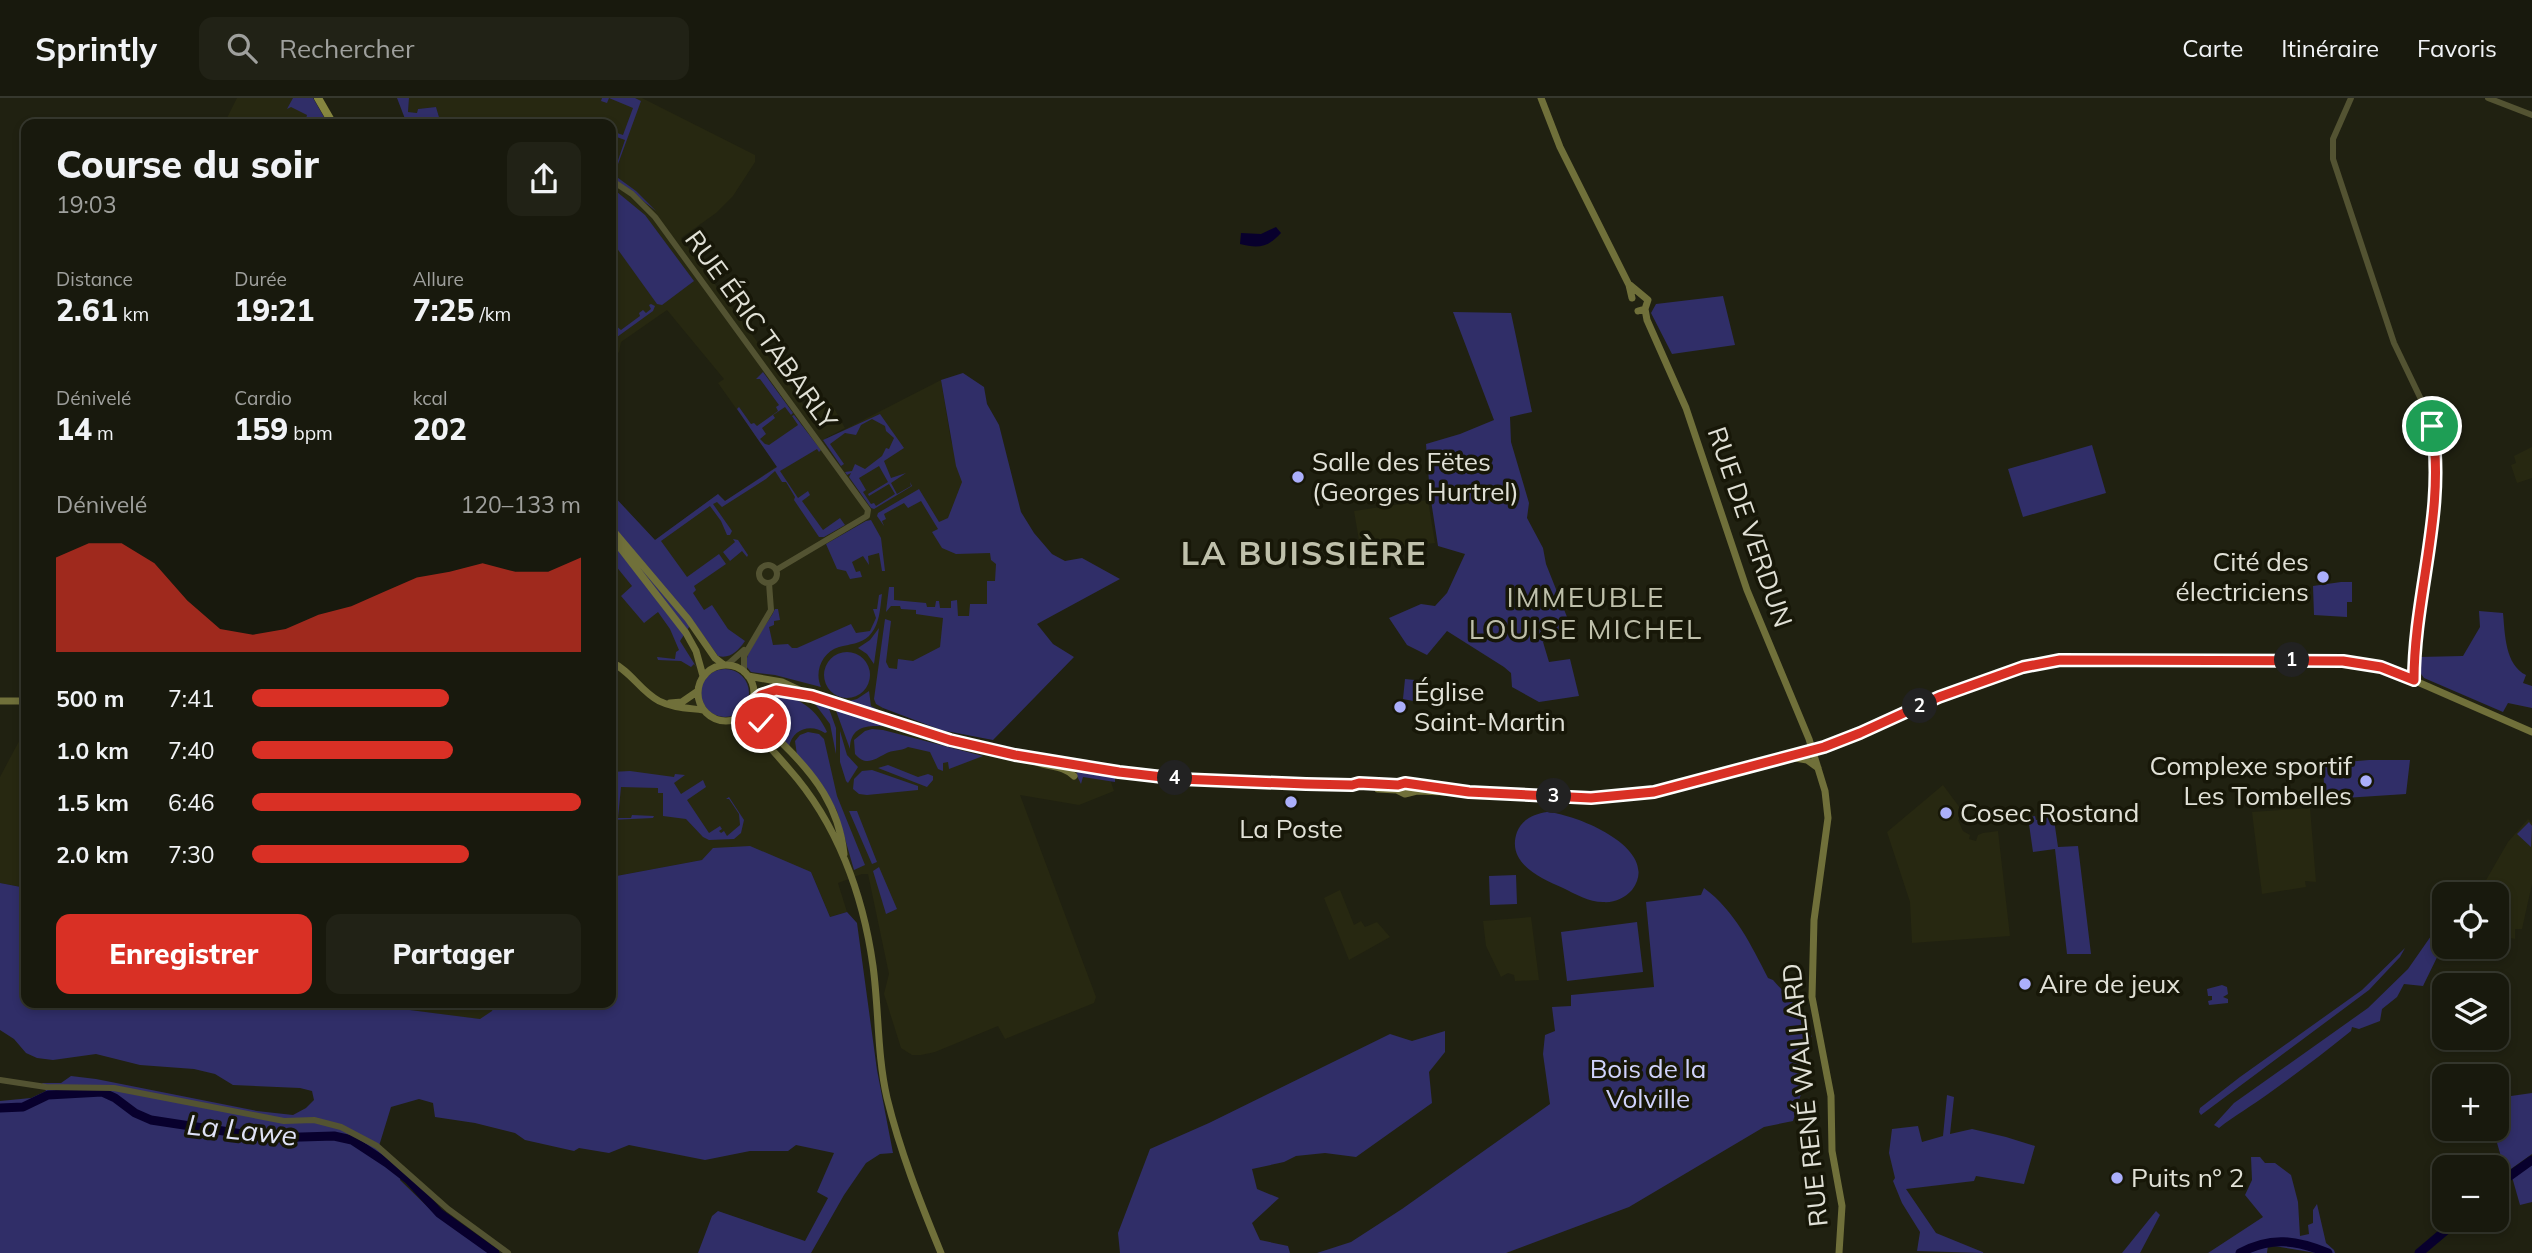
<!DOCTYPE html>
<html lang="fr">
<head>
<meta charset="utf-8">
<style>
	:root { --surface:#18190d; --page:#212216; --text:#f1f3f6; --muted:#9fa09d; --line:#36382e; --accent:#d93025 }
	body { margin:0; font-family:Mulish,sans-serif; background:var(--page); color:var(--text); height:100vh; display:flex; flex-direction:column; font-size:26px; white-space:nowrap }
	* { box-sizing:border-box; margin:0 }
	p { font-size:23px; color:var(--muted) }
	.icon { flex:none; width:38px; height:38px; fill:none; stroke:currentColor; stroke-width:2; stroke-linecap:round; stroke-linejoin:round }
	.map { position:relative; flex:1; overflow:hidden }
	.sheet { position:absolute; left:21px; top:21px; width:595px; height:889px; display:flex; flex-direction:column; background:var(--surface); border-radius:14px; box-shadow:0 4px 10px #0003,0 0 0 2px var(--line) }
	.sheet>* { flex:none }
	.fabs { position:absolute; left:2432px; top:784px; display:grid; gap:14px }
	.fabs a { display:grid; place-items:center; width:77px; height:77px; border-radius:14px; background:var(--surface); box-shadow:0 4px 10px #0003,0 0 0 2px var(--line); font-size:35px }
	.pin { position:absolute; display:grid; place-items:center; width:60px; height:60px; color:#fff; margin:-30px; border:4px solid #fff; border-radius:50%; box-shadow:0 2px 7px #0007 }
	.km { position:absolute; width:35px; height:35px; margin:-18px; border-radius:50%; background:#222; color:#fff; font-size:19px; line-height:35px; text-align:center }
	.round { display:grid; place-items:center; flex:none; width:74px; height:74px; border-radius:14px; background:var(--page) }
	.headline { display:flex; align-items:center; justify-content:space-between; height:119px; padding:0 35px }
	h1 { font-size:38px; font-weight:800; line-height:52px }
	.figures { display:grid; grid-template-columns:repeat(3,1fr); gap:10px; height:119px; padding:7px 35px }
	.figures div { display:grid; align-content:center }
	.figures b { font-size:30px; font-weight:800 }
	.figures small { font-size:19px; font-weight:400 }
	.figures p { font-size:19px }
	.chart { height:196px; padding:14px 35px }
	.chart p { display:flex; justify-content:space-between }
	.chart svg { width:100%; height:126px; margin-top:7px; fill:var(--accent); opacity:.7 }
	.primary-button { display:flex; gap:14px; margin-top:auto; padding:14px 35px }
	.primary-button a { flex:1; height:80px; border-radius:14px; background:var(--accent); color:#fff; font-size:28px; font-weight:800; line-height:80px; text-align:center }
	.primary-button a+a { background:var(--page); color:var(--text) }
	ul { padding:0 35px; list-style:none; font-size:23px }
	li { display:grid; grid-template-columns:112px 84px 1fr; align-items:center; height:52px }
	li i { height:18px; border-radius:9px; background:var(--accent) }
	header { display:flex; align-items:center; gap:42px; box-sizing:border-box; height:98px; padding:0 35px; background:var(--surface); border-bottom:2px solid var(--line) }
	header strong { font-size:33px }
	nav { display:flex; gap:38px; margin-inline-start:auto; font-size:24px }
	.search { width:490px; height:63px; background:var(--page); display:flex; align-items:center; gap:18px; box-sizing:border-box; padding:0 24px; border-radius:14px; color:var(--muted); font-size:26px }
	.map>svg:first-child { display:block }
	.built { fill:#272811 }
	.green { fill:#302e68; fill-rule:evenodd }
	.water { fill:#08002d }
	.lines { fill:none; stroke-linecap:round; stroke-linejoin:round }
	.river { stroke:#08002d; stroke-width:9 }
	.tertiary { stroke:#535332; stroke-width:6 }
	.secondary { stroke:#70703a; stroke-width:7 }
	.primary { stroke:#86863f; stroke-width:8 }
	.route-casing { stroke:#fff; stroke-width:14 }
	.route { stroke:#d93025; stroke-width:9 }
	.poi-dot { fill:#abaffb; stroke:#171708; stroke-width:2.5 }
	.labels { text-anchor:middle; stroke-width:7; stroke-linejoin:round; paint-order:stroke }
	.street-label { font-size:26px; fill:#e1e1d7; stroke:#171708 }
	.poi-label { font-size:26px; fill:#e1e1d7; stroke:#171708; text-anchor:start }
	.park-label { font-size:26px; fill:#d0d3fc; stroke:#171708 }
	.neighbourhood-label { font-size:28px; letter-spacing:2px; fill:#bfc0ab; stroke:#171708 }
	.water-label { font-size:28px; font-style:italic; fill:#e0e3f7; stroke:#171708 }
	.district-label { font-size:33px; font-weight:bold; letter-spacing:2px; fill:#bfc0ab; stroke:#171708 }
</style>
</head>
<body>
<header>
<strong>Sprintly</strong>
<div class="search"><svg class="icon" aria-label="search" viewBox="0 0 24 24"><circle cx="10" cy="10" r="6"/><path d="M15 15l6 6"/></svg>Rechercher</div>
<nav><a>Carte</a><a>Itinéraire</a><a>Favoris</a></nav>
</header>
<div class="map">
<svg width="2532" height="1155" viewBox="0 0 2532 1155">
	<rect width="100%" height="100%" fill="#202111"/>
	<path class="built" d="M237,0h64l17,26h-94z
		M409,0h233l113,57v7l-22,34 -17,17 -35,25 130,177 20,-12 14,25 -19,10v1l115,-59 10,61 47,110 27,56 -142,101 3,12 64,20 157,30 7,21 -35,14 -59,-10 76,202 -2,6 -89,36 -7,-13 -63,26 -14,3h-9l-11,-7 -17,-54 5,-20 -21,-100h-6l-24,9 9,29 -17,5 -19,-45 -109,-12 -91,17v-384l44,47 63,-46 7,7 52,-35 -59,-83 6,-4 -57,-69 -46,32 -2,10 -8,9v-237h-170l-5,-17 -18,2 -1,4 -9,-1z
		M2532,349v31l-15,5 -6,-18 5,-2 -2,-7z
		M1428,402l7,43 -74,9 -7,-41z
		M26,630v160l-26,-5v-106z
		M1943,687l23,31 -8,4 5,11 7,4 -1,4 7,2 2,-6 5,-2 15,-2 12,105 -98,7 -2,-41 -23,-70z
		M2310,710l6,74 -11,-1 1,6 -44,7 -10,-82z
		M2528,721l4,4v61l-10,45h-7v10l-18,-4v-41h-19l30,-52z
		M1340,792l14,35 7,-4 4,6 12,-5 13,15 -41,23 -25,-62z
		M1531,819l8,63 -24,1 -1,-6 -6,-2 -7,4 -15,-31 -3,-25z
		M355,905h141l-3,18z"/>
	<path class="green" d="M293,0h20l15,26h-18l-4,-5 1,-4 -16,-8 -4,2z
		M397,0h12l-1,14 9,1 1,-4 18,-2 5,17h-34z
		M602,0h33l6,3 -27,74 22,16 20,20 -45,-35v-8l4,1 10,-29 -14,-5v-4l12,4 10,-27 -24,-10 -2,5 -6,-2z
		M611,89l34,28 49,66 -32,24 -5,-1 -46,-64z
		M1723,198l12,49 -63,9 -21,-41 5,-9z
		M651,206l4,2 -2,5 -36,26h-6v-12h4l6,5 19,-14 -1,-3 4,-3 3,3 5,-4 -2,-4z
		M1453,214l58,1 21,99 -22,5 1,25 18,61 -2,15 16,30 3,16 23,58v7l-26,13 6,20 21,-3 9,37 -40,6 -27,-15 -1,-14 -7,-6 -57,-36 -20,24 -20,-10 -18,-27 32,-14 14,2 12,-13 18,-39 -27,-8 -8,-52 -4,-50 34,-10 34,-14z
		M763,274l30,41 -2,2 -6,-8 -12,8 2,3 -13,10 4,6 -6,5 5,5 4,1 29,-20 -6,-9 2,-1 27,35 -2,2 -2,-3 -37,22 18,27 10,-7 2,4 -8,6 21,29 17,-12 5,7 -21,12h-5l-25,-37 1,-3 -9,-15h-4l-7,-11 -9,8 -44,28 -5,-5 -4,2 19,27 -2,4h-3l-6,-14 -11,-15 -49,35 26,36 32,-23 7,10 -32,22 2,4 -3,3 11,17 8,-5 16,24 17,12c-7,10 -15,18 -27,15l-25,-35 -13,20 17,27 -3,-4 -3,3 -10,-6 -23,-1 -1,-3 18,2 1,-7 3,-2 -9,-21 -12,-17 -14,11 -23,-27 11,-10 -21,-26v-67l44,47 63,-46 7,7 52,-34 -40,-58 2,-2 12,17 3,-1 3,3 21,-15 -2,-4 3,-2 -19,-26h-4z
		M963,275l21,14 3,17 12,21 22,87 13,21 18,21 13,7 17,-3 38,21 -83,45 16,20 21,13 -81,83 -52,-10 -58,-22 -7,-4 -2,-5 11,-80 6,2 -5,41 3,6 8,1 1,-10 15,2 27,-14 3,-29 -27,-4v-4l-15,-1 -1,-3h-9l-5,6 3,-25h5v13l32,3 1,4h8l1,-6h3l1,7h11v-7l6,-1 1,16h11l1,-12h17v-23h8l1,-17 -5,-4 -1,-7 -34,1 -14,-6 -10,-16 6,-3 -17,-28 -13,7 -4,-5 -20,11 2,5 -4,2 2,5 -7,-10 1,-3 41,-24 20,33 9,-4 14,-36 -6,-16 -15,-86z
		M880,316l24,34 -20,13 7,17 15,-5 -15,10 6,11 14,-8 -1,-4 2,4 -38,23 -3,-1 -22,-31 2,-4 -4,2 -2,-3 7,-1 3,-7 10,5 17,-13 4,-8 3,1 5,-11 -8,-7 -1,-5 -13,-7 -11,6 -5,10 -11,-2 -15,11 14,20 -3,2 -18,-26zM879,368l9,16 -20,12 1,2 20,-12 6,10 -19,12 -2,-3 -3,1 -8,-12 3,-2 -7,-12z
		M2092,347l14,48 -83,24 -15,-48z
		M871,422l10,18 4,33h-3l-3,-18 -11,3 1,9 -6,-9 -11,6 4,10 4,-1 2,6 -12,2 -4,-8 -9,-2 -11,-25 40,-23z
		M733,441l5,1 10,15 -1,2 -5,-6 -12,10 -7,-9 12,-10z
		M2341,484h11v20h-5v15l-33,-2 -1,-29z
		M882,496c-2,14 -2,31 -13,42 -9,8 -19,8 -30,11 -17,5 -25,25 -18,40l-46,-12 -24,-3 -5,-6c0,-21 21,-39 29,-57h3l2,11 -6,1v4l-5,2 4,18 15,-1 4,4h5l54,-24 5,9 14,-2 6,-13 -3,-9h4l2,-14z
		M2479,513l24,2c2,21 2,52 23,62l-3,8 9,3v22l-24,-5 -5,9 -79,-34 -5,-7v-14l44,-1 17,-29z
		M879,530l-5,36 -7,-10 -9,-6 12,-8z
		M824 577a23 23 0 1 1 46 0a23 23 0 1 1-46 0Z
		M701 595a24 24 0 1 1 48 0a24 24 0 1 1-48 0Z
		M1405,581l10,1 -2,21 -10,-2z
		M869,593l2,15 20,11 -46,-15 12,-3z
		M773,596c26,2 44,16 54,38l-2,1c-14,-10 -33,-4 -36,14l-35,-33 -1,-5 10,-12z
		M812,602l16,6 8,22v26l-6,-30z
		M835,610l57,19c-20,-2 -42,-4 -42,22z
		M872,631l11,1 100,26 -34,13 -1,-7 -5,1v8l-5,-2 -8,-17 -22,-5c-8,5 -15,2 -23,7 -10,5 -19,13 -30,0l-1,-14 11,-9z
		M840,633l7,24 11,12 -10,16 -2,-2 -6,-19z
		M808,634l11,2 5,5 13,57 28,69 -11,5 -17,-59 -16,-28 -24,-28 -2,-14 5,-6z
		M2369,662h41l-4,34 -77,5 -5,-14 -1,-21z
		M888,667l30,12 10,-3 5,2v4l-6,7 -49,-19z
		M872,672l46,16v4l-51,5 -8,-1 -6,-5 1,-10 8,-8z
		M630,673l44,6 1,-3 10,1 -11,8 7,11 22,-14 3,7 -19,13 22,33 11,-7 2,3 -3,2 2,2 3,-2 3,5 13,-11 -1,-11 -10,-15h-3l3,-2 15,23 -3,13 -7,6 -25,1 -6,-3 -17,-18 -23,-3v-23h-5v-5l-37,-1 -3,31h13l1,-3 22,1 -1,2 -42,2 3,-33h-3v-15z
		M1078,674l37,5v5l-32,-5 -2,7 -5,-10z
		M849,713h8l20,51 -5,2z
		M1547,714c29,2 116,37 85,78 -7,8 -18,13 -29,12 -14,0 -28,-8 -40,-14 -23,-10 -57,-25 -46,-56 5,-13 17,-18 30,-20z
		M2053,715l5,34 20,-1 13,108h-24l-12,-105 -22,3 -5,-35 7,-1 1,4 11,-2 -1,-4z
		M2529,724l3,4 -1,21 -14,-13z
		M750,748l61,26 19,45 17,-5 10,11 20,147 16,83 -13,1 -14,9 -22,32 -33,58h-113l14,-37 6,-5 87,30 23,-43 -11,-6 17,-39 -38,-8 -8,6h-38l-45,9 -76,-15 -20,8 -30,-5 -5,3 -49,-11 -10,-7 -40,-10 -40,-6 -2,-14 -14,-4 -28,8 -12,39 24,22 -3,12 35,34 54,39h-489v-152l31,-3 15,-7 -4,-8h19l10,-7 25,3 161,32 36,4 13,-7 8,-8 -2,-9 -12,-3 -67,-3 -18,-11 -21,-5 -54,-4 -44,-11 -43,6 -16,-2 -11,-5 -12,-14 -14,-9v-147l26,5v115h329l125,16 12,-8 3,-8h116v-126l91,-17 11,-12z
		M879,769l18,42 -11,5 -13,-43z
		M1516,777l1,29 -27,1 -1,-29z
		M1704,790c31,23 47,57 64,90l5,2c16,18 32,34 39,57l-6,2 -2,5 -3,50 -8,27 -29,6 -135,80 -123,46h-189l34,-11 51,-33 148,-105 -7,-50 2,-19 10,-4 -3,-24 19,-1v-11l83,-8 -8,-85 55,-7z
		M1637,824l6,50 -76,9 -6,-49z
		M2431,838h13l-2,2 3,3 -22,45 -19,-2 -7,13 -15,12 -2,12 -21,8 -7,-2 -1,4c-27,22 -55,43 -83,63 -16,12 -33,21 -49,34l-5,-3 20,-22 134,-95 40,-39z
		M2405,850l-5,9 -31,33 -168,125 -2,-3 1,-4 40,-31 122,-87z
		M2222,887l5,2 1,7 -5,3 5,2v4l-19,2 -1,-4 4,-1v-4h-4l-1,-7z
		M1445,933v21l-16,20 3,31 -76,54 -31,-4 -29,3 -12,6 -32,7 5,20 22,9 -27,25 8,17 28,6 2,7h-170l-2,-20 32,-84 59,-26 181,-89 22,7z
		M2532,995v61l-24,17 -6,-11 -9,-31h4v-31z
		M1947,997l7,2 -4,37 22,-5 34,8 29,9 -11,38 -48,-8 -2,5 -68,8 30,44 49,20 -68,-2 3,-19 -18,-29 -9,-22 2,-3 -6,-25 3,-24 26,-3 4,16 21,-6z
		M2251,1059h9l5,6h10l16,12 7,27 2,34 9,-2 -1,-9 5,-2v-13l4,-6 9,39 8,7 1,3h-19l-48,-8 -1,8h-59l55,-36 -18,-22 7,-15z
		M2532,1065v39l-12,3 -8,-28z
		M2156,1113l4,4 -20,38h-18z"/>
	<path class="water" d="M1276,129l5,6c-13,14 -22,16 -41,11l1,-11 20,1z"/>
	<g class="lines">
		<path class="river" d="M0,1010l23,-1 25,-12 54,-3 13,6 20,15 16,7 118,18 65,-2 18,4 35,23 22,17 30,33 56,40
			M2497,1087l35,-25
			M2240,1155c31,-17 56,-13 88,0
			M2419,1155l39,-33"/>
		<path class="tertiary" d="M2351,0l-18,41v20l61,184 35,73 4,21 2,74 -16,99 -5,70
			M2488,0l44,17
			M611,82l21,14 23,23 213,293 -1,6 -91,54
			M759 476a9 9 0 1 1 18 0a9 9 0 1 1-18 0Z
			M727,567l17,-15
			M744,574v-16l27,-46 -2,-27
			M0,982l46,7 68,1 170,33 30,-1 27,7 36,19 71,63 60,44"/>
		<path class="secondary" d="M1541,0l19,49 69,138 3,13
			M1630,187l18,15 -3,9 -7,2
			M1645,211l2,11 39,88 61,182 62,149 16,52 3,27 -14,102 -2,77 19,99 1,55 10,55 -3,47
			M611,430l77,91 27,39 9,7
			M611,438l75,97 10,18 7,25
			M611,564c20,9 29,29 48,39 14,7 29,7 44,9
			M698 595a28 28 0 1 1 56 0a28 28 0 1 1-56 0Z
			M748,578l34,6 30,14 138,44 65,15 104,17 61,7 176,7
			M0,603h26
			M753,603c19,-15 28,-10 51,-6
			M670,605l12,-1 16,-11
			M750,609c5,15 21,25 32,36 33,32 57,64 62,111
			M734,622c21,8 39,31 55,49 48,54 74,125 84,197 6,44 4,88 14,132 13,53 33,104 54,155
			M1795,660l12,2 11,8
			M1032,662c14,8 30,4 42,16
			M1352,687c17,-6 36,4 53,-2l64,8 122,7 63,-6 170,-45 36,-14 79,-36 93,-32 38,-6 292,4 42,13 128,56
			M1378,691l19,1 8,4 12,-3 28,1"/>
		<path class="primary" d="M318,0l15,26"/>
	</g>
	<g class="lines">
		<defs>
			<path id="route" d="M761,625l-10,-12 1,-9 9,-7 15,-5 36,6 138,44 65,15 104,17 61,7 126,5 46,1 7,-2 39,2 7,-2 64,9 122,6 63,-6 170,-45 36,-14 79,-36 84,-30 37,-7 283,1 38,6 33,13c0,-85 32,-168 18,-254"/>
		</defs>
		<use href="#route" class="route-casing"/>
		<use href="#route" class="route"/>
	</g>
	<g class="poi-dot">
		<circle cx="1298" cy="379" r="7"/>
		<circle cx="2323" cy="479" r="7"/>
		<circle cx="1400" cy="609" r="7"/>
		<circle cx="2366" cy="683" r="7"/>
		<circle cx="1291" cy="704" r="7"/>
		<circle cx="1946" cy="715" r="7"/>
		<circle cx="2025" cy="886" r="7"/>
		<circle cx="2117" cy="1080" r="7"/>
	</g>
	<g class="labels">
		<g class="street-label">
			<text transform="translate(761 232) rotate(54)" y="9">RUE ÉRIC TABARLY</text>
			<text transform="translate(1750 429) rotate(71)" y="9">RUE DE VERDUN</text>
			<text transform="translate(1805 997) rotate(-96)" y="9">RUE RENÉ WALLARD</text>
		</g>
		<g class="poi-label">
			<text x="1312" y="373">Salle des Fëtes<tspan x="1312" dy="30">(Georges Hurtrel)</tspan></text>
			<text x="2309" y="473" text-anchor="end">Cité des<tspan x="2309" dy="30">électriciens</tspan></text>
			<text x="1414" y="603">Église<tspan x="1414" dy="30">Saint-Martin</tspan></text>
			<text x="2352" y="677" text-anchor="end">Complexe sportif<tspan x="2352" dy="30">Les Tombelles</tspan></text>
			<text x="1960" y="724">Cosec Rostand</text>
			<text x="1291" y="740" text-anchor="middle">La Poste</text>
			<text x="2039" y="895">Aire de jeux</text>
			<text x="2131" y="1089">Puits n° 2</text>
		</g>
		<g class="park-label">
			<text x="1648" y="980">Bois de la<tspan x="1648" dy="30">Volville</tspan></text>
		</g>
		<g class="neighbourhood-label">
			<text x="1586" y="509">IMMEUBLE<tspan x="1586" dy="32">LOUISE MICHEL</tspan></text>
		</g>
		<g class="water-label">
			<text transform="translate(242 1032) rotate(6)" y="10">La Lawe</text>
		</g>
		<g class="district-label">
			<text x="1304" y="467">LA BUISSIÈRE</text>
		</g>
	</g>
</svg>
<div class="fabs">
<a><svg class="icon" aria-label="locate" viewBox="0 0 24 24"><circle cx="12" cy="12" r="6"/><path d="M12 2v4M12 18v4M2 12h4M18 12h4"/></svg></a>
<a><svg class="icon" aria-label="layers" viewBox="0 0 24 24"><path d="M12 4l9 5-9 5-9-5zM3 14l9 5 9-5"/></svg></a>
<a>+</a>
<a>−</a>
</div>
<div class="pin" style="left:2432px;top:328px;background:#1e9e55"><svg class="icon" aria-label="arrive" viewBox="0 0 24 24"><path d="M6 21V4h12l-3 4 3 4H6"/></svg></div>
<div class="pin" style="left:761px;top:625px;background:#d93025"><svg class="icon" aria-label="check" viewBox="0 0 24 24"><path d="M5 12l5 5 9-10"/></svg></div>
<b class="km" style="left:2292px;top:562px">1</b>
<b class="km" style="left:1920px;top:608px">2</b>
<b class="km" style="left:1554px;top:698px">3</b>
<b class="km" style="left:1175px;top:680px">4</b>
<section class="sheet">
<div class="headline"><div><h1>Course du soir</h1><p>19:03</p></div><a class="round"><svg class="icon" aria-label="share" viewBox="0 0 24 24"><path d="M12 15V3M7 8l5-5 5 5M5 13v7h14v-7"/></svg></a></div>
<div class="figures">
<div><p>Distance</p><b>2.61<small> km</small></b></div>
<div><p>Durée</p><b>19:21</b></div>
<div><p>Allure</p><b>7:25<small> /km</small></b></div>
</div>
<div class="figures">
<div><p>Dénivelé</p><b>14<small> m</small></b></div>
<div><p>Cardio</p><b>159<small> bpm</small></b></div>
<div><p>kcal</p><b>202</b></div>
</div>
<div class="chart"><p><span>Dénivelé</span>120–133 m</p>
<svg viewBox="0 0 160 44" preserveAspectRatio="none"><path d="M0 44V11L10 6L20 6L30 13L40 26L50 36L60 38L70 36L80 31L90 28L100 23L110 18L120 16L130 13L140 16L150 16L160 11V44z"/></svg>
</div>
<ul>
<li><b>500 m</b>7:41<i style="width:60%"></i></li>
<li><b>1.0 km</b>7:40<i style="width:61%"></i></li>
<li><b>1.5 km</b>6:46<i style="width:100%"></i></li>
<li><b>2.0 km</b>7:30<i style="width:66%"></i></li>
</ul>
<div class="primary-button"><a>Enregistrer</a><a>Partager</a></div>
</section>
</div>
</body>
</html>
